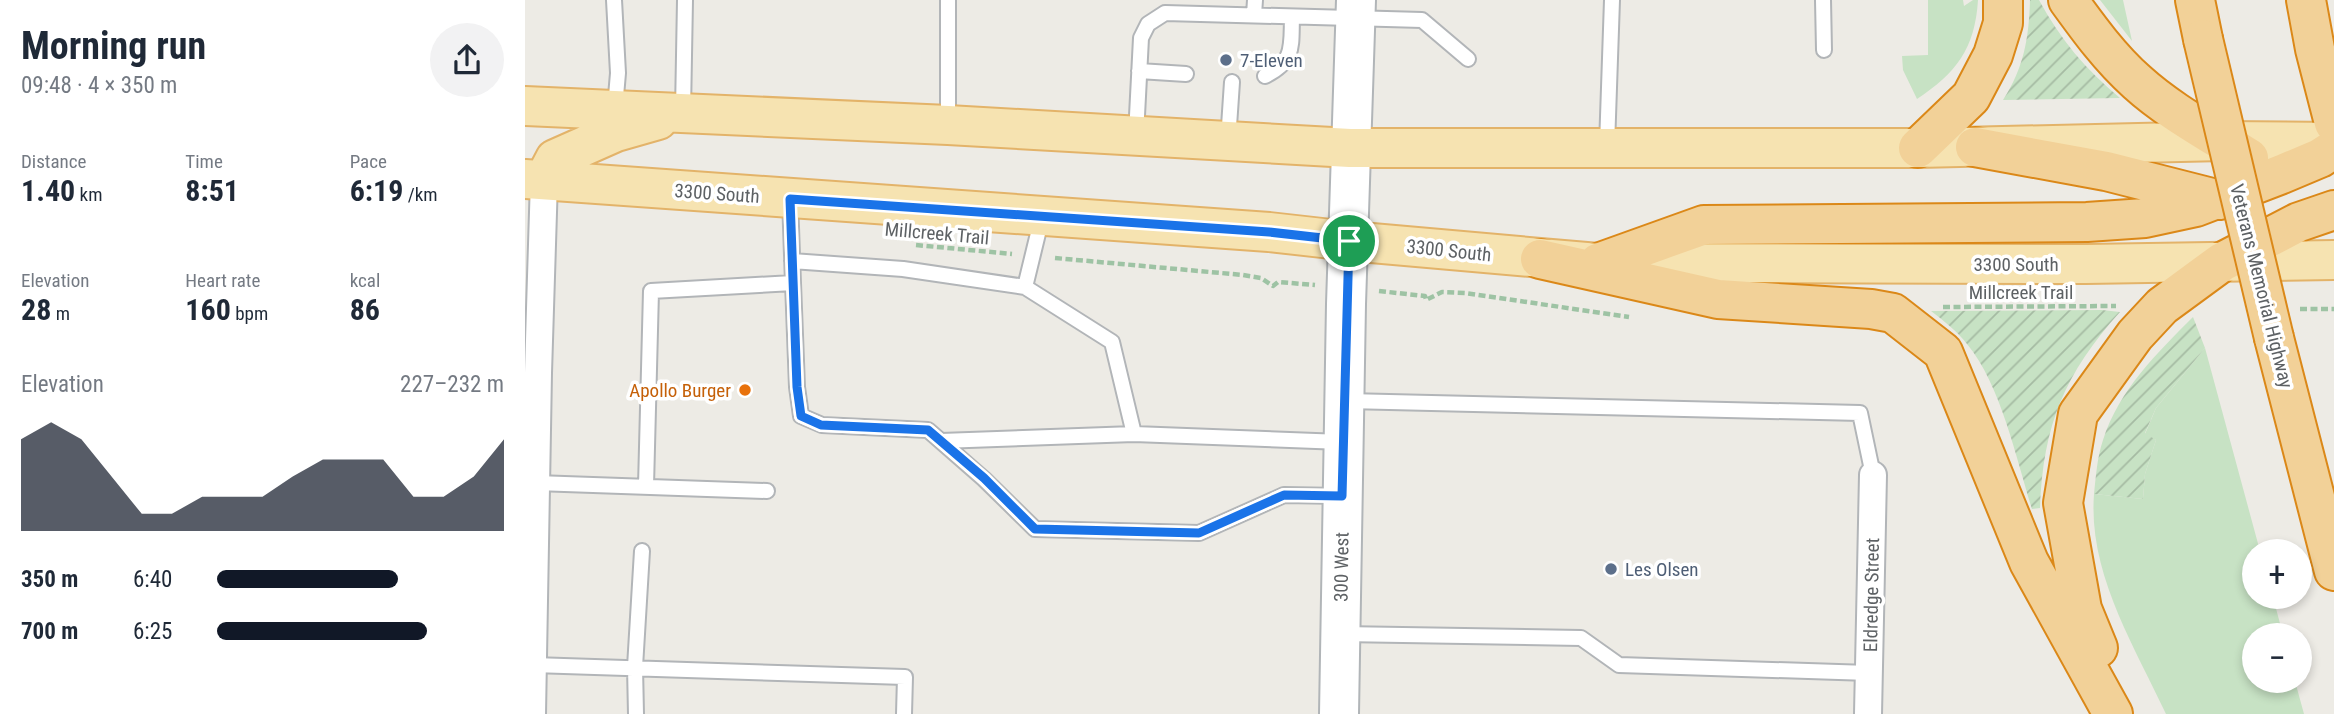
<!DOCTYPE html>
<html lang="en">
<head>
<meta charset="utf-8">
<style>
	:root { --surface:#fff; --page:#f2f2f3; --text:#1f2937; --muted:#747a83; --accent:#111827 }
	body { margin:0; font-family:"Roboto Condensed",sans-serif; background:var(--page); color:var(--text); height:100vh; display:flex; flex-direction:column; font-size:26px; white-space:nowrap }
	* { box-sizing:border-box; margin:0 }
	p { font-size:23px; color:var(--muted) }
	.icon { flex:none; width:38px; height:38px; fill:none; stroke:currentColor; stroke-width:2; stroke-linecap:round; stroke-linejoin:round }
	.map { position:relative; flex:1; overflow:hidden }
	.drawer { display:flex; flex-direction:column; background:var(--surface); width:525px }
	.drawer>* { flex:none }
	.buttons { position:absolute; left:1717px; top:539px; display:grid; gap:14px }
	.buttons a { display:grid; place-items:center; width:70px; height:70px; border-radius:50%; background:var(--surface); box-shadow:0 4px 10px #0003; font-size:35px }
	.pin { position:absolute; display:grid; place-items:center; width:60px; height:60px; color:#fff; margin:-30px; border:4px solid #fff; border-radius:50%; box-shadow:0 2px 7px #0007 }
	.round { display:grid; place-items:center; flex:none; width:74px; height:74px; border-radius:37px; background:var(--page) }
	.overview { display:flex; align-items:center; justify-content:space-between; height:119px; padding:0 21px }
	h1 { font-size:38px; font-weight:700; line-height:52px }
	.metrics { display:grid; grid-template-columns:repeat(3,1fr); gap:10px; height:119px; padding:7px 21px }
	.metrics div { display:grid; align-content:center }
	.metrics b { font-size:30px; font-weight:700 }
	.metrics small { font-size:19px; font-weight:400 }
	.metrics p { font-size:19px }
	.chart { height:196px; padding:14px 21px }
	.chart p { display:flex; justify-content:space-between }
	.chart svg { width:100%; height:126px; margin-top:7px; fill:var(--accent); opacity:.7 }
	ul { padding:0 21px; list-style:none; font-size:23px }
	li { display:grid; grid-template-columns:112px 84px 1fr; align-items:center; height:52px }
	li i { height:18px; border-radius:9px; background:var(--accent) }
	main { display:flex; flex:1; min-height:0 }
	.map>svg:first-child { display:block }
	.green { fill:#c7e2c4 }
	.garden { fill:url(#garden-furrows) }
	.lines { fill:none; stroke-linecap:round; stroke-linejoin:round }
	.lane-casing { stroke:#b2b5b8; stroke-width:18 }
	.street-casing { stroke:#b2b5b8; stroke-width:30 }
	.secondary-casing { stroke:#b1b5b8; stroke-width:42 }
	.primary-casing { stroke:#e3b369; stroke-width:42 }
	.highway-casing { stroke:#db8818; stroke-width:42 }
	.path { stroke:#9ec3a4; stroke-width:4.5; stroke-dasharray:7 3.5; stroke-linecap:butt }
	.lane { stroke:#fff; stroke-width:14 }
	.street { stroke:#fff; stroke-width:26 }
	.secondary { stroke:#fff; stroke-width:38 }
	.primary { stroke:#f6e3b1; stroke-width:38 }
	.highway { stroke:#f2d198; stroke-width:38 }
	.highway-bridge-casing { stroke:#db8818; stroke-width:42; stroke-linecap:butt }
	.highway-bridge { stroke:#f2d198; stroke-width:38 }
	.route-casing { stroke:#fff; stroke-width:14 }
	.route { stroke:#1a73e8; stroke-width:9 }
	.service-dot { fill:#5c6f8a; stroke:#fff; stroke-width:2.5 }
	.food-dot { fill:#e8710a; stroke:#fff; stroke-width:2.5 }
	.labels { text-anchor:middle; stroke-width:7; stroke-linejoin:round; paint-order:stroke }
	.service-label { font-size:19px; fill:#4e5e75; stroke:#fff; text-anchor:start }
	.street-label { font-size:19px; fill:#5d6164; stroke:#fff }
	.food-label { font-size:19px; fill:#c56008; stroke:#fff; text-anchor:end }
</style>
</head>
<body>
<main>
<section class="drawer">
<div class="overview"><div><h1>Morning run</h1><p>09:48 · 4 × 350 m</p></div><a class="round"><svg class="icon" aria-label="share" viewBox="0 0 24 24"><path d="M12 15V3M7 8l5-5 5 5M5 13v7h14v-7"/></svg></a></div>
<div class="metrics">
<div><p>Distance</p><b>1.40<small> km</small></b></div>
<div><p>Time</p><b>8:51</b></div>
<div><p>Pace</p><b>6:19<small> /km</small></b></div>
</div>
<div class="metrics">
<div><p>Elevation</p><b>28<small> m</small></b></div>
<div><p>Heart rate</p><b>160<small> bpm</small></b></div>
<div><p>kcal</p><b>86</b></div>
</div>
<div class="chart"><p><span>Elevation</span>227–232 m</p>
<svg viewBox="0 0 160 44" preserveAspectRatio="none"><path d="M0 44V12L10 6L20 12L30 25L40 38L50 38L60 32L70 32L80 32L90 25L100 19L110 19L120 19L130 32L140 32L150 25L160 12V44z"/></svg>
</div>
<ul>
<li><b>350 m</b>6:40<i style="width:63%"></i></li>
<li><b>700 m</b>6:25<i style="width:73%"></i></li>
</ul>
</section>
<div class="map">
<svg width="1809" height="714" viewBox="0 0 1809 714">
	<defs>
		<pattern id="garden-furrows" width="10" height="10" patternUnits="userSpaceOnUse" patternTransform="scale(1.75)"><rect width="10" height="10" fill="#c7e2c4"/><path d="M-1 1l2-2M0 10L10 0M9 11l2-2" fill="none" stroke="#a5bba3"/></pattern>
	</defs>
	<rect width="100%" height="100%" fill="#edebe5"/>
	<path class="green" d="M1403,0h35l1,6 9,-6h5c-3,49 -22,73 -61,99l-14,-29 -1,-14 26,-1z
		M1575,0h23l9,41z
		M1680,348l55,203h-6v46h19l10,38h-29v46h41l9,33h-138c-32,-69 -78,-141 -72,-220l49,5 2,-25 11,-34 -11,-6 11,-26z"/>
	<path class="garden" d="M1505,0h9c21,39 47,70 81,98l-117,2c21,-32 26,-63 27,-100z
		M1577,310l18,2c-55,61 -77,113 -80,196l-8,1c-16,-51 -31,-124 -65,-165 -10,-13 -23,-23 -36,-33z
		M1668,317l12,31 -49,60 -11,25 11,7 -11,34 -2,25 -49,-5c2,-18 3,-36 9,-54 16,-50 54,-87 90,-123z"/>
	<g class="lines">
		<defs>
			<path id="lane" d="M89,0l4,73 -3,35
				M423,0v124
				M1298,0l1,50
				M729,15l1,-15
				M614,71l47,3
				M740,76c30,-15 26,-29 27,-59
				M158,111l2,-111
				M611,135l5,-97 7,-14 17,-11 257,7 46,39
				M703,141l4,-59
				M1082,146l5,-146
				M517,217l-17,70 87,55 22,92
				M267,261l111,8 122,18
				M268,283l4,104 4,29 21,9 106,5 56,49 51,50 164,4 85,-38 57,1
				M822,401l513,12 13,62
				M416,441l193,-7 208,8
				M11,483l231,8
				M121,486l5,-195 142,-8 -3,-84
				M816,634l240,4 38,27 250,8
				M8,665l372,12 -1,37
				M111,714l-1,-47 7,-116"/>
			<path id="street" d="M7,714l6,-341 6,-193
				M1343,714l5,-239"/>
			<path id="secondary" d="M814,714l7,-410 10,-304"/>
			<path id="primary" d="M0,106l423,19 402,23h568l305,-7 111,1
				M0,179l744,53 80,9 249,22 488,1 248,-4
				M19,180l11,-21 61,-27 42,-12"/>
			<path id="highway" d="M1543,0c21,29 42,58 69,82 33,30 75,52 112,76
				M1670,0l8,39
				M1781,0l9,49 19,74
				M1450,147l131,24 114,29
				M1393,148l53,-51 22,-42 10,-32v-23
				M1015,259l178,40 153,10 22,4 50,39 86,210 84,152
				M1073,263l106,-38 383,-3 58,-4 51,-11 86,-33 38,-16 14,-9
				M1749,338l60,233
				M1573,648l-16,-39 -19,-106 15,-89 57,-79 27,-29 60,-44 77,-40 35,-12"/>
		</defs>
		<use href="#lane" class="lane-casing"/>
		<use href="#street" class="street-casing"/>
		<use href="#secondary" class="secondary-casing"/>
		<use href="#primary" class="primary-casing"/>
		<use href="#highway" class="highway-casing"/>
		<path class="path" d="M391,245l96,9
			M530,258l188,17 18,3 12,8 5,-4 37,3
			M854,291l46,5 1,4 16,-8 23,1 164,24
			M1418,307l173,-1
			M1775,309h34"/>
		<use href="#lane" class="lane"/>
		<use href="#street" class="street"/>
		<use href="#secondary" class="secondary"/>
		<use href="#primary" class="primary"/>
		<use href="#highway" class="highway"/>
		<defs>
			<path id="highway-bridge" d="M1678,39l71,299"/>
		</defs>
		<use href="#highway-bridge" class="highway-bridge-casing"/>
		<use href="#highway-bridge" class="highway-bridge"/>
	</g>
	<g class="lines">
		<defs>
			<path id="route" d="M265,199l479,33 80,9 -7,255 -58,-1 -85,38 -164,-4 -51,-51 -56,-48 -107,-5 -20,-9 -4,-29z"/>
		</defs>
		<use href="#route" class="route-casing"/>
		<use href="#route" class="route"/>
	</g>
	<g class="service-dot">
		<circle cx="701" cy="60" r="7"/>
		<circle cx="1086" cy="569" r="7"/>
	</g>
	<circle class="food-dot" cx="220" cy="390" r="7"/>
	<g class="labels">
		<g class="service-label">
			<text x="715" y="67">7-Eleven</text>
			<text x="1100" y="576">Les Olsen</text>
		</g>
		<g class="street-label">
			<text transform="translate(192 193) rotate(4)" y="7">3300 South</text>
			<text transform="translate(412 233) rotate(5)" y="7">Millcreek Trail</text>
			<text transform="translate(924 250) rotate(6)" y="7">3300 South</text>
			<text x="1491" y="271">3300 South</text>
			<text transform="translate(1737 286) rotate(76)" y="7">Veterans Memorial Highway</text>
			<text x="1496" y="299">Millcreek Trail</text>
			<text transform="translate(816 567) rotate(-89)" y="7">300 West</text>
			<text transform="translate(1346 595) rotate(-89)" y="7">Eldredge Street</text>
		</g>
		<g class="food-label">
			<text x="206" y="397">Apollo Burger</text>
		</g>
	</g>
</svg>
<div class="buttons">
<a>+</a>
<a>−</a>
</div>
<div class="pin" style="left:824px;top:241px;background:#1e9e55"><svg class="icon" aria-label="arrive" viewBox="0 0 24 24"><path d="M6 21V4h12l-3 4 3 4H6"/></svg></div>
</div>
</main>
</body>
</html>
